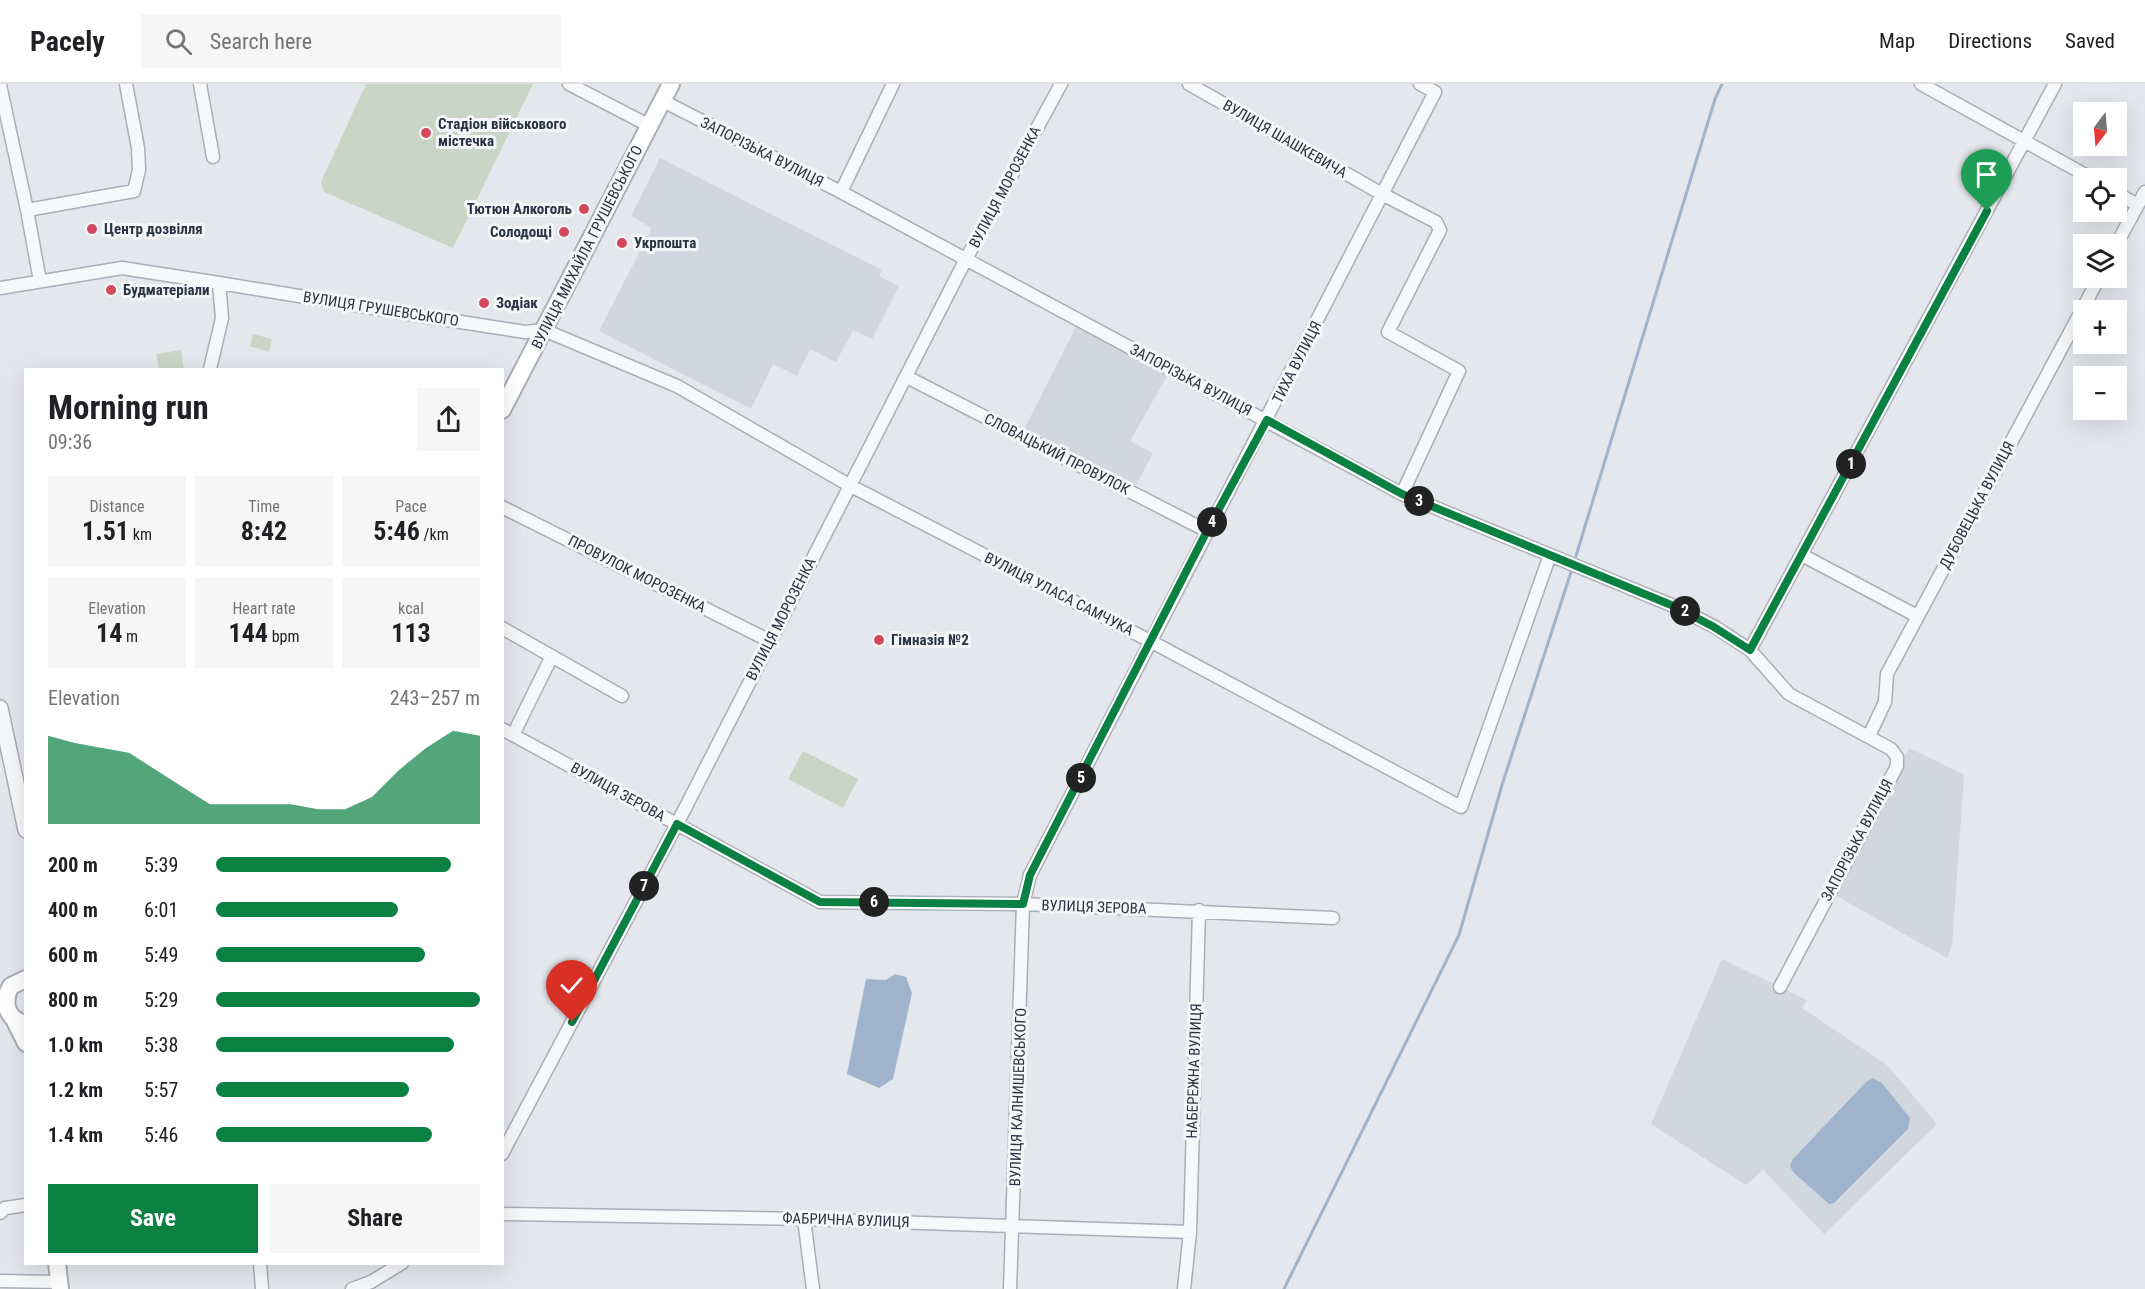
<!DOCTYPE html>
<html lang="en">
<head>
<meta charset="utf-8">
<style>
	:root { --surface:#fff; --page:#f6f6f6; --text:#202124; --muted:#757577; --line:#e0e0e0; --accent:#0b8043 }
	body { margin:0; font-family:"Roboto Condensed",sans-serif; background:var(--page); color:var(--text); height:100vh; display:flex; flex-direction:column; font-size:22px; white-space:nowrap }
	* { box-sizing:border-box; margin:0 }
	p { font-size:20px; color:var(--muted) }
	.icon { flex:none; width:33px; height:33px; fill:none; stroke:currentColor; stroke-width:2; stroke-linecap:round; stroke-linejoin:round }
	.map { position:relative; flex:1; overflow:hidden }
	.drawer { position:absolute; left:24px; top:284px; width:480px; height:897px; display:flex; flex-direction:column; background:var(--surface); border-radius:0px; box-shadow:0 6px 24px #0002 }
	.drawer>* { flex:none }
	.needle { width:39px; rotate:196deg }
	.buttons { position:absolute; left:2073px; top:18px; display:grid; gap:12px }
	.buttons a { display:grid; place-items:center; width:54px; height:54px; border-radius:0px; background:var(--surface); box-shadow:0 6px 24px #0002; font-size:30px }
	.pin { position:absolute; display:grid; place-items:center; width:51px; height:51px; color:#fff; margin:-62px -26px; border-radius:50% 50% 50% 0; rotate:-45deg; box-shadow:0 0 6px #0007 }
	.pin .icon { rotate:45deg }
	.km { position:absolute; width:30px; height:30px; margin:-15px; border-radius:50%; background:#222; color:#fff; font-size:16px; line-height:30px; text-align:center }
	.round { display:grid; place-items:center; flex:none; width:63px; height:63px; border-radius:0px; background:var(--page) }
	.overview { display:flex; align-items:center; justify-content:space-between; height:102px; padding:0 24px }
	h1 { font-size:33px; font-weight:700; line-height:45px }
	.stats { display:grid; grid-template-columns:repeat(3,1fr); gap:9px; height:102px; padding:6px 24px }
	.stats div { display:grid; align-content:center; border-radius:0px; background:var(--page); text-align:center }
	.stats b { font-size:26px; font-weight:700 }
	.stats small { font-size:16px; font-weight:400 }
	.stats p { font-size:16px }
	.chart { height:168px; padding:12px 24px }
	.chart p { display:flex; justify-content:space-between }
	.chart svg { width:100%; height:108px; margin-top:6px; fill:var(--accent); opacity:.7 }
	.button { display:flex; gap:12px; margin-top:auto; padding:12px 24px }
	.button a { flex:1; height:69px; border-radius:0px; background:var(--accent); color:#fff; font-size:24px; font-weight:700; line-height:69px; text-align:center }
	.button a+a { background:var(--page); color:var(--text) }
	ul { padding:0 24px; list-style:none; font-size:20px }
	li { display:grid; grid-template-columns:96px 72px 1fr; align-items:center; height:45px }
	li i { height:15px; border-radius:8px; background:var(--accent) }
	header { display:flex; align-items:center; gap:36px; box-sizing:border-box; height:84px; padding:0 30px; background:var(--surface); border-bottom:2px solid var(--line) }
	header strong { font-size:28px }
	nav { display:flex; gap:33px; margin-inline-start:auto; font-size:21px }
	.search { width:420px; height:54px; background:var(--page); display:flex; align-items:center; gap:15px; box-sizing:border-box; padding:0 21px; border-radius:0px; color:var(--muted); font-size:22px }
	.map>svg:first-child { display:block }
	.built { fill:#d2d6de }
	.green { fill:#c9d6c5 }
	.water { fill:#9fb4cc }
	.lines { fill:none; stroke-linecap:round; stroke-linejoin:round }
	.stream { stroke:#9fb4cc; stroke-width:3 }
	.minor-casing { stroke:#a9aeb7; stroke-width:15 }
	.tertiary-casing { stroke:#a9aeb7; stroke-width:18 }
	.secondary-casing { stroke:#a9aeb7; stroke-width:20 }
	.minor { stroke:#f7f8fa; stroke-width:12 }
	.tertiary { stroke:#f7f8fa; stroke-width:15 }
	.secondary { stroke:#fff; stroke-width:16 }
	.route-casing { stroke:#fff; stroke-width:12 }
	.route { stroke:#0b8043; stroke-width:8 }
	.poi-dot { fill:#d1495b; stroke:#f4f6f9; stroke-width:2 }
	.labels { text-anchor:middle; stroke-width:6; stroke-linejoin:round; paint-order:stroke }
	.poi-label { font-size:15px; font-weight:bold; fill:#2b3445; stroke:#f4f6f9; text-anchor:start }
	.street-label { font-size:15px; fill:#2b3445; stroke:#f4f6f9 }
</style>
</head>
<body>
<header>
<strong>Pacely</strong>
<div class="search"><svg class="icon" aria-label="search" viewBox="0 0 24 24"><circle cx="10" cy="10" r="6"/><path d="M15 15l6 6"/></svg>Search here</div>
<nav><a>Map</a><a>Directions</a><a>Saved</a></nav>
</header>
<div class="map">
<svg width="2145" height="1205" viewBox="0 0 2145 1205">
	<rect width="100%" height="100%" fill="#e4e7ec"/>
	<path class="built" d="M660,74l222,112 -3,6 20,10 -27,53 -19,-9 -17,32 -26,-13 -13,27 -24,-12 -22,45 -152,-78 53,-103 -21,-12z
		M1076,243l91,49 -37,65 23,12 -19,36 -112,-56z
		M1909,664l55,27 -12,171 -5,12 -116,-65z
		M1722,875l85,41 -5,8 85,57 50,59 -113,110 -61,-64 -17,15 -95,-61z"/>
	<path class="green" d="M366,0h167l-80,164 -129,-56 -3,-10z
		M253,250l19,5 -3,13 -19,-6z
		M181,266l3,19h-25l-3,-15z
		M803,667l55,28 -15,29 -55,-29z"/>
	<path class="water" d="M895,890l11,3 6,16 -19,86 -14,9 -32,-14 19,-95 20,1z
		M1873,994l9,5 28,35 -2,11 -74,74 -5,1 -36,-32 -3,-6 3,-7 73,-77z"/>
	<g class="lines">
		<path class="stream" d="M1576,472l139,-457 7,-15
			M1284,1205l175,-354 43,-150 70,-216"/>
		<defs>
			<path id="minor" d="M200,0l13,73
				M569,0l81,42
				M1189,0l193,110 54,28 4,8 -52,102 71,39 -57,123
				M1921,0l170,94
				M0,1l27,125 13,71
				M663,17l178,91 561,302 274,113 39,20 35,23 39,44 102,55 6,8v9l-117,221
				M841,108l52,-108
				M2116,109l22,12
				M27,126l107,-19 5,-21 -1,-22 -12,-64
				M2116,161l29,-53
				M0,204l122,-20 97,15
				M210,285l12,-51 -3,-35 209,34 97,15 19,-2 133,56 172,99 303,157 309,165 89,-252
				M907,293l300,154
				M502,423l268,134
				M1802,471l115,61
				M502,544l120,68
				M1750,566l305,-566
				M502,645l318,173 203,2 310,14
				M513,651l39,-79
				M1869,652l16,-34 2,-28 212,-396
				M502,1070l175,-330 289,-565 95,-175
				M0,1129l5,-5 21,-3
				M502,1130l302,5 386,13
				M804,1135l9,70
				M260,1179l2,26
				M0,1197l59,1
				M352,1205l19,-7 31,-19
				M1010,1205l13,-385 7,-29 405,-783 -15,-8
				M1184,1205l6,-57 9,-322"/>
			<path id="tertiary" d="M0,624l26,122"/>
			<path id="secondary" d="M502,326l169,-326
				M26,895l-15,7c-9,15 -5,34 15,38
				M14,935l12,24
				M57,1179l3,26"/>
		</defs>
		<use href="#minor" class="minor-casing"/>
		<use href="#tertiary" class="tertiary-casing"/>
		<use href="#secondary" class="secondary-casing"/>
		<use href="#minor" class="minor"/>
		<use href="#tertiary" class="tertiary"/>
		<use href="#secondary" class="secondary"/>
	</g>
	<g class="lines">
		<defs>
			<path id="route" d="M572,938l105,-198 143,78 203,2 7,-29 177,-344 60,-111 135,74 274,113 38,20 36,23 237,-439"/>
		</defs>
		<use href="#route" class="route-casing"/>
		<use href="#route" class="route"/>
	</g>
	<g class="poi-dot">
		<circle cx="426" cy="49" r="6"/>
		<circle cx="584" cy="125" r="6"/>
		<circle cx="92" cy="145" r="6"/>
		<circle cx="564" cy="148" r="6"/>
		<circle cx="622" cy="159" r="6"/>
		<circle cx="111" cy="206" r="6"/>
		<circle cx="484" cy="219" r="6"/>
		<circle cx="879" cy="556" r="6"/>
	</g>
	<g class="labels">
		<g class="poi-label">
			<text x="438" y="45">Стадіон військового<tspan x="438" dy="17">містечка</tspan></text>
			<text x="572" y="130" text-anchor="end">Тютюн Алкоголь</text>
			<text x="104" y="150">Центр дозвілля</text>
			<text x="552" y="153" text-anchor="end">Солодощі</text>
			<text x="634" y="164">Укрпошта</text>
			<text x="123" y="211">Будматеріали</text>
			<text x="496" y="224">Зодіак</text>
			<text x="891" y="561">Гімназія №2</text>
		</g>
		<g class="street-label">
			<text transform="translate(1285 55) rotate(30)" y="5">ВУЛИЦЯ ШАШКЕВИЧА</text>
			<text transform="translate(762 68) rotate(27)" y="5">ЗАПОРІЗЬКА ВУЛИЦЯ</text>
			<text transform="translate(1005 103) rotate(-62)" y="5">ВУЛИЦЯ МОРОЗЕНКА</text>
			<text transform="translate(587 163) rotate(-63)" y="5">ВУЛИЦЯ МИХАЙЛА ГРУШЕВСЬКОГО</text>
			<text transform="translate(381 225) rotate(9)" y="5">ВУЛИЦЯ ГРУШЕВСЬКОГО</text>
			<text transform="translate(1297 278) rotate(-63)" y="5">ТИХА ВУЛИЦЯ</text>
			<text transform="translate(1191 296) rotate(28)" y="5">ЗАПОРІЗЬКА ВУЛИЦЯ</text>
			<text transform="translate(1057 370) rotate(27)" y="5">СЛОВАЦЬКИЙ ПРОВУЛОК</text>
			<text transform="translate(1977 421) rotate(-62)" y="5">ДУБОВЕЦЬКА ВУЛИЦЯ</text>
			<text transform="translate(637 490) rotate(27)" y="5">ПРОВУЛОК МОРОЗЕНКА</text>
			<text transform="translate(1059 510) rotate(27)" y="5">ВУЛИЦЯ УЛАСА САМЧУКА</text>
			<text transform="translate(781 535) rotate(-63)" y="5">ВУЛИЦЯ МОРОЗЕНКА</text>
			<text transform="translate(618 708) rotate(29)" y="5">ВУЛИЦЯ ЗЕРОВА</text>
			<text transform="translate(1857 756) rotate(-62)" y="5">ЗАПОРІЗЬКА ВУЛИЦЯ</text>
			<text transform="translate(1094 823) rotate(2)" y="5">ВУЛИЦЯ ЗЕРОВА</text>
			<text transform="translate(1194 987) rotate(-88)" y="5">НАБЕРЕЖНА ВУЛИЦЯ</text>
			<text transform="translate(1018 1013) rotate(-88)" y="5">ВУЛИЦЯ КАЛНИШЕВСЬКОГО</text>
			<text transform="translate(846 1136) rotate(2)" y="5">ФАБРИЧНА ВУЛИЦЯ</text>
		</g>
	</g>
</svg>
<div class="buttons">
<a><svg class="needle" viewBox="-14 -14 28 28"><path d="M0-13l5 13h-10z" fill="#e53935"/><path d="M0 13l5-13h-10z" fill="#757577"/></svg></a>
<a><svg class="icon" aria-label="locate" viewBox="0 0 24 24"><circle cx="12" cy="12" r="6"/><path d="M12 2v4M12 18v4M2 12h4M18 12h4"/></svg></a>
<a><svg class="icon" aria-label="layers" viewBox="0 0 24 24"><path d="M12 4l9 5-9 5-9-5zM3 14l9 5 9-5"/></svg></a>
<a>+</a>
<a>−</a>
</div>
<div class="pin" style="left:1987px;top:127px;background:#1e9e55"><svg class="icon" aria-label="arrive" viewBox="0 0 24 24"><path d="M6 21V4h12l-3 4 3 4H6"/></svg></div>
<div class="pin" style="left:572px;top:938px;background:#d93025"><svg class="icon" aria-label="check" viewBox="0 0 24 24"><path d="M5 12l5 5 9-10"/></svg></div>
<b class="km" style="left:1851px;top:380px">1</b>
<b class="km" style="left:1685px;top:527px">2</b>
<b class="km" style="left:1419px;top:417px">3</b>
<b class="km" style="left:1212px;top:438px">4</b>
<b class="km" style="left:1081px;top:694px">5</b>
<b class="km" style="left:874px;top:818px">6</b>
<b class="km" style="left:644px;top:802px">7</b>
<section class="drawer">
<div class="overview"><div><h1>Morning run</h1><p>09:36</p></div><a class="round"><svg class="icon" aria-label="share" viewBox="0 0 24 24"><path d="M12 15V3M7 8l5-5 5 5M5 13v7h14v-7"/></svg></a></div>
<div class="stats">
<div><p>Distance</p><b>1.51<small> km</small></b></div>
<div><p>Time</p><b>8:42</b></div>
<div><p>Pace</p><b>5:46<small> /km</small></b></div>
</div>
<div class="stats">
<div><p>Elevation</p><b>14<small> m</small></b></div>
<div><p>Heart rate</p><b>144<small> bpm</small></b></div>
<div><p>kcal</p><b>113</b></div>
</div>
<div class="chart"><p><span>Elevation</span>243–257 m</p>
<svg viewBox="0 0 160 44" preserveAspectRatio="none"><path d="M0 44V8L10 11L20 13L30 15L40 22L50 29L60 36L70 36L80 36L90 36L100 38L110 38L120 33L130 22L140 13L150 6L160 8V44z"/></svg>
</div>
<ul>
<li><b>200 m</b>5:39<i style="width:89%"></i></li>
<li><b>400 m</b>6:01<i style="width:69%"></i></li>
<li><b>600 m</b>5:49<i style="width:79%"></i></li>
<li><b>800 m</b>5:29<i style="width:100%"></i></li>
<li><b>1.0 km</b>5:38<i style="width:90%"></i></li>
<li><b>1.2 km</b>5:57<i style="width:73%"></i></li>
<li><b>1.4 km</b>5:46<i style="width:82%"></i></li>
</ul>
<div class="button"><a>Save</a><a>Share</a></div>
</section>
</div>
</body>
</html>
